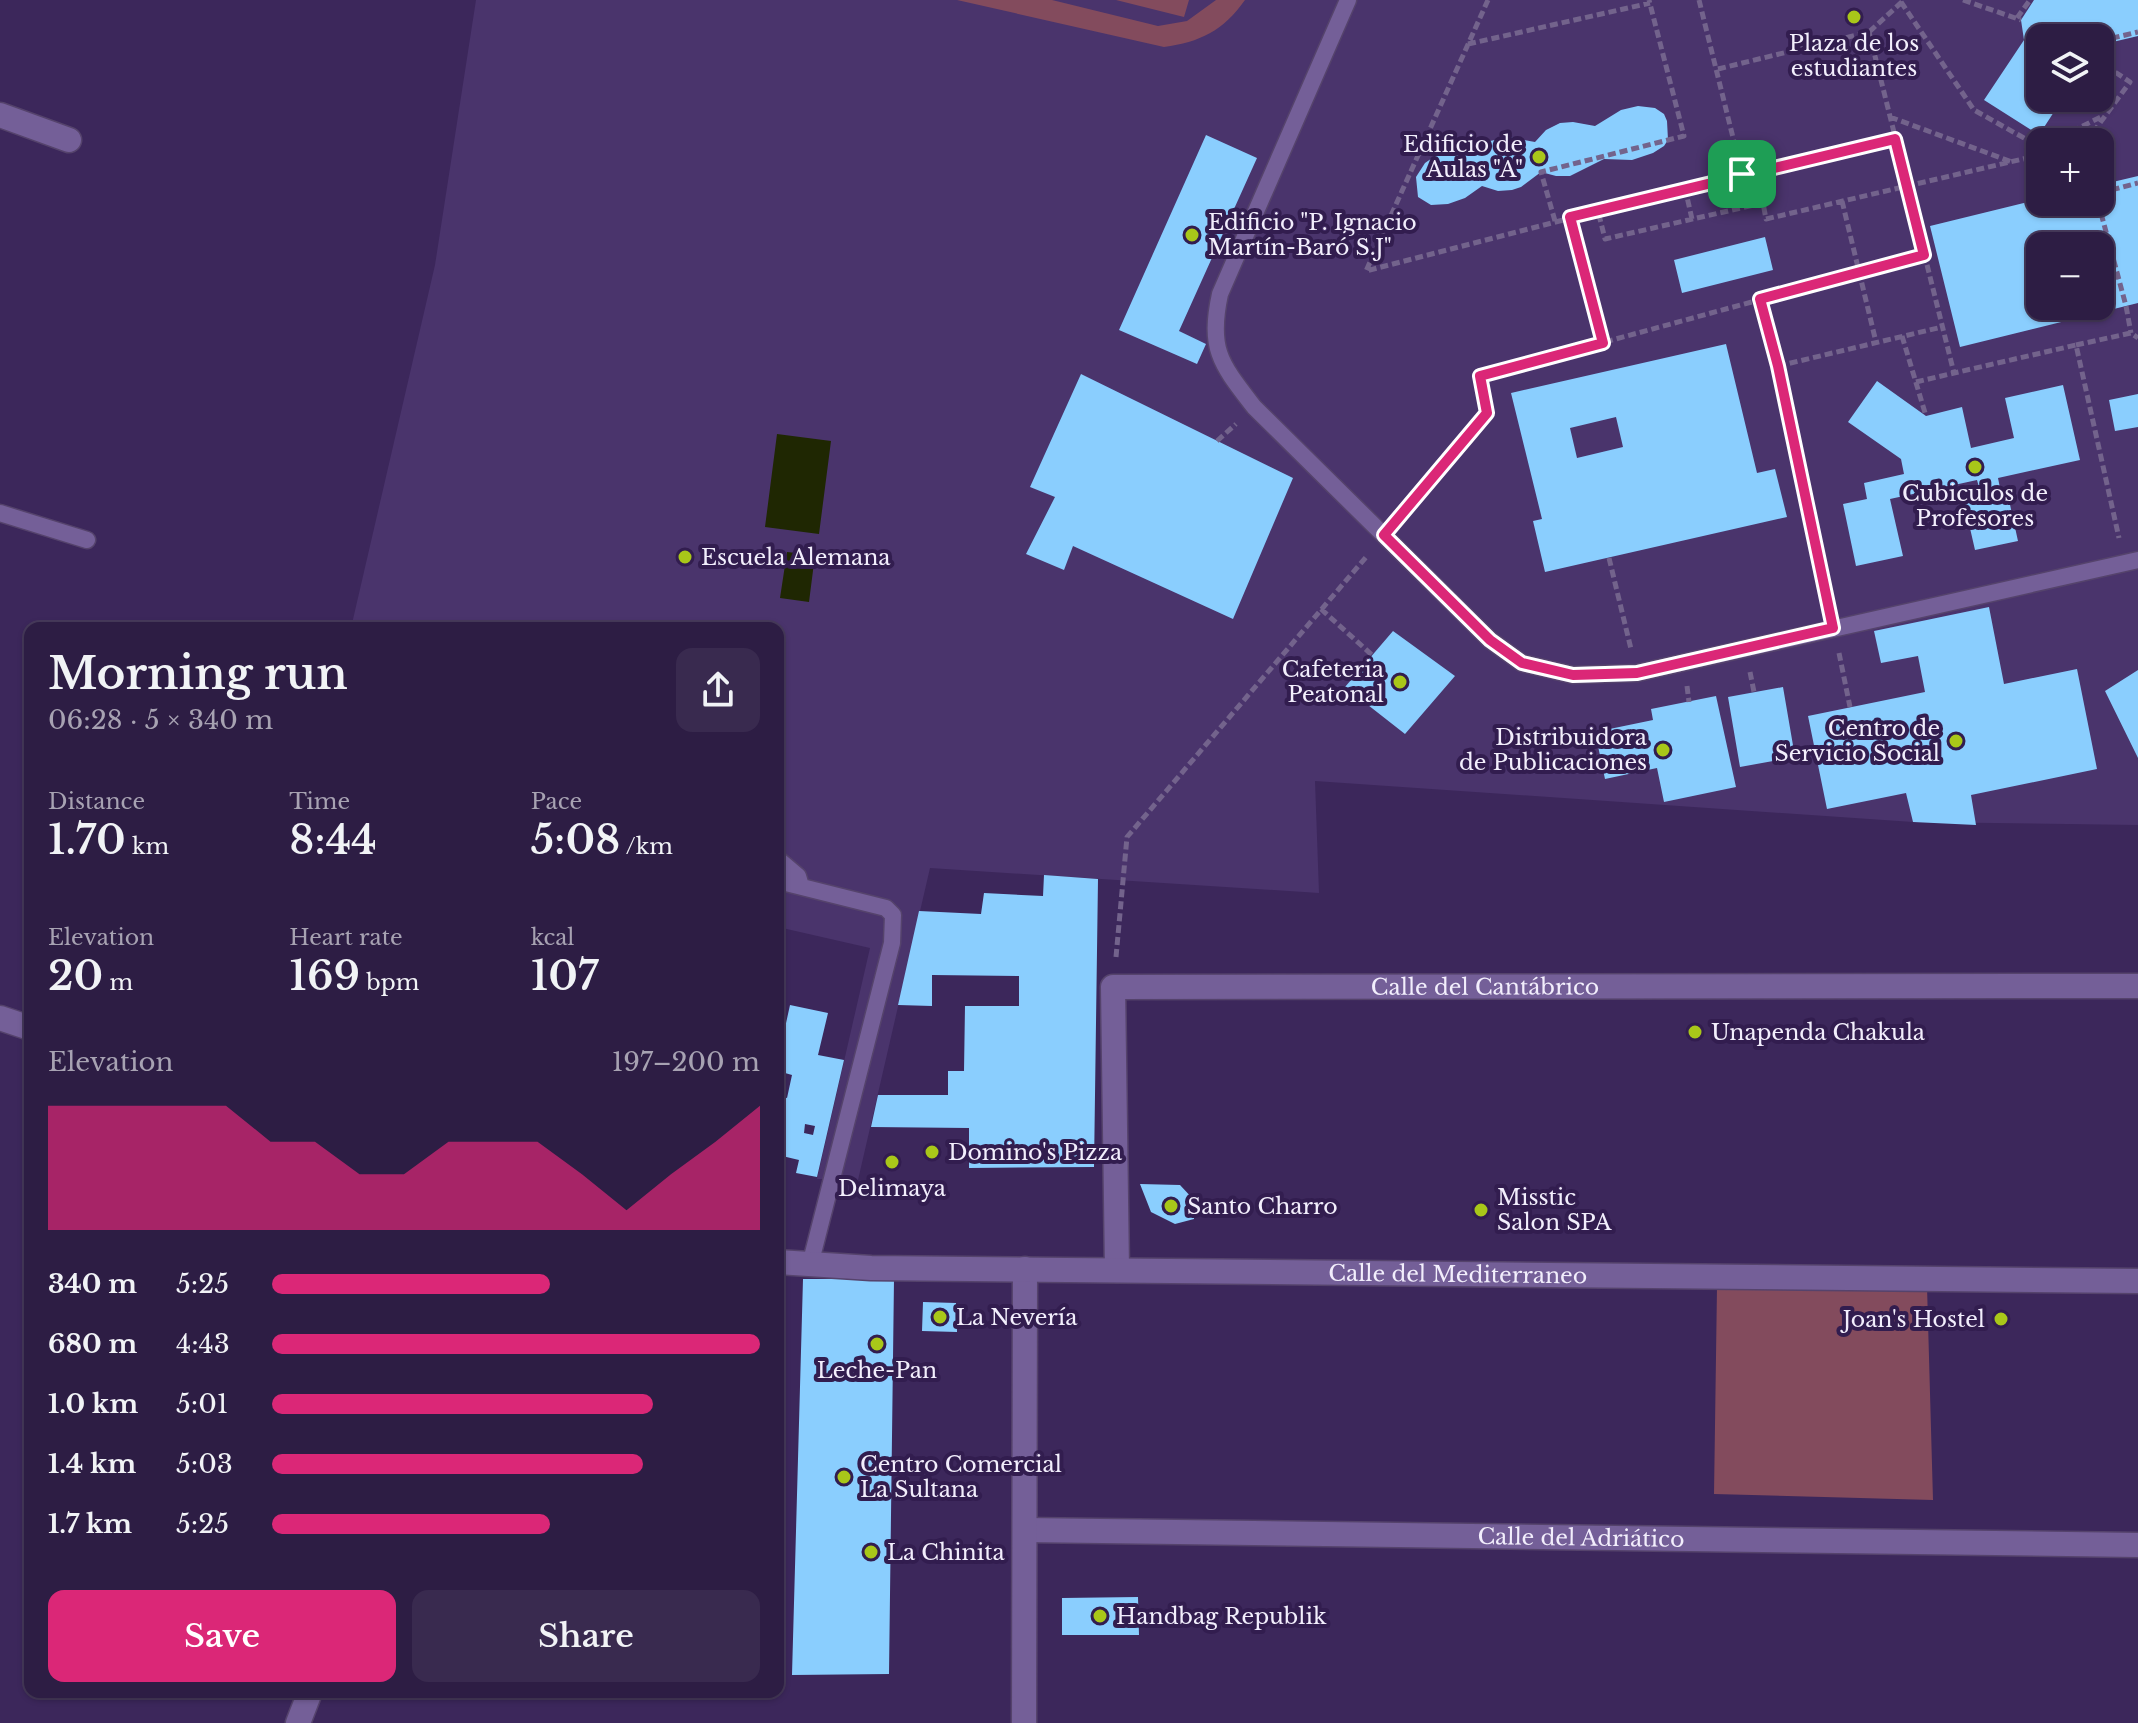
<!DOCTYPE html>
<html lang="en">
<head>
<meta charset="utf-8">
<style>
	:root { --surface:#2d1d44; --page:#392a4f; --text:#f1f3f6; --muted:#a7a2b2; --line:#483b5d; --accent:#db2777 }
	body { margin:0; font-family:"Libre Baskerville",serif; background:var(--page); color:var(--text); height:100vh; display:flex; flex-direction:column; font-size:30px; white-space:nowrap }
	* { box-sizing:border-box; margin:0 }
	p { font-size:26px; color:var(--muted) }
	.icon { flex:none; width:44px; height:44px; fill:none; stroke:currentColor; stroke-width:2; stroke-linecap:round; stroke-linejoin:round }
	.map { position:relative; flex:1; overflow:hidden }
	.drawer { position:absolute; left:24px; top:622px; width:760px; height:1076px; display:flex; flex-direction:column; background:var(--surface); border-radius:16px; box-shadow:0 2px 6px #0004,0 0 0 2px var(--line) }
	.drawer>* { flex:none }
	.fabs { position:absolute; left:2026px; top:24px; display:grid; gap:16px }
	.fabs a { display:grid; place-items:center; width:88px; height:88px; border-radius:16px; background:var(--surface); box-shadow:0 2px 6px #0004,0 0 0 2px var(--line); font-size:40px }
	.pin { position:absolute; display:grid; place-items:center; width:68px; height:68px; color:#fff; margin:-34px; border-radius:16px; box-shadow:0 4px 12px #0006 }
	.round { display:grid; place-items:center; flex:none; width:84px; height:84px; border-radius:16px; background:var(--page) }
	.overview { display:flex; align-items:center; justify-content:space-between; height:136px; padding:0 24px }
	h1 { font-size:44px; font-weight:600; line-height:60px }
	.stats { display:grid; grid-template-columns:repeat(3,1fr); gap:12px; height:136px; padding:8px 24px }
	.stats div { display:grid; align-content:center }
	.stats b { font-size:40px; font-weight:600 }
	.stats small { font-size:22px; font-weight:400 }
	.stats p { font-size:22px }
	.chart { height:224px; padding:16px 24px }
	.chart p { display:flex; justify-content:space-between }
	.chart svg { width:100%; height:144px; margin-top:8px; fill:var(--accent); opacity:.7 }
	.primary-button { display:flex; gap:16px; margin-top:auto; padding:16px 24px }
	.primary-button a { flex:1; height:92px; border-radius:16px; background:var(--accent); color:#fff; font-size:32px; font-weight:600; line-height:92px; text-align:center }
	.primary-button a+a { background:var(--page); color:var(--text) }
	ul { padding:0 24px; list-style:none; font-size:26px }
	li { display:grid; grid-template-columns:128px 96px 1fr; align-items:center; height:60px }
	li i { height:20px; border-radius:10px; background:var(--accent) }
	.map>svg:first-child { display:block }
	.built { fill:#4a346c; fill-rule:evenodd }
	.green { fill:#834b5d }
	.water { fill:#1f2702 }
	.building { fill:#8acefe; fill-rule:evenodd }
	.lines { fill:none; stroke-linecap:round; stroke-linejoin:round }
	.lane-casing { stroke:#55436c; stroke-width:19 }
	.street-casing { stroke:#55436c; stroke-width:27 }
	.secondary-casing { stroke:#55436c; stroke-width:27 }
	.path { stroke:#73638c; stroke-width:5; stroke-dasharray:8 4; stroke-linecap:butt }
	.lane { stroke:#745f98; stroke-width:16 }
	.street { stroke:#745f98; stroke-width:24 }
	.secondary { stroke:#745f98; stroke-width:24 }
	.route-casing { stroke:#fff; stroke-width:16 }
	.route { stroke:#db2777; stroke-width:10 }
	.poi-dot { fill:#a9c719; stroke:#321d4f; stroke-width:3 }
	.labels { text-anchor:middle; stroke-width:8; stroke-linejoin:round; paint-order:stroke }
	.poi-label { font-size:22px; fill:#f2eefc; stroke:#321d4f; text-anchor:start }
	.street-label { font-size:22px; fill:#f2eefc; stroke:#321d4f }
</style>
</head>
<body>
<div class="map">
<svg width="2138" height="1723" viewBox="0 0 2138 1723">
	<rect width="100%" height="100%" fill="#3c275b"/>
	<path class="built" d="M476,0h1662v825l-225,-3 -598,-41 4,112 -389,-25 -72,312 -41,-1 53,-231 -92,-21v-299h-427l84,-363zM2040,38h60v60h-60zM2040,142h60v60h-60zM2040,246h60v60h-60z"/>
	<path class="green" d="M957,0h95l106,26 29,-5 29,-21h29c-22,31 -45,42 -81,47z
		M1116,0h73l-5,17z
		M1927,1286l6,214 -219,-6 3,-207z"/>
	<path class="water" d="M777,434l54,7 -12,93 -54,-7z
		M787,552l28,3 -6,47 -29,-4z"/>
	<path class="building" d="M2034,0h104v36l-38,9v-7h-60v60h23l-24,37 -55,-35 40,-60 -3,-20z
		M1638,106l17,2 9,6 3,7 1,19 -4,6 -11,7 -21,7 -28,-1 -34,17h-14l-15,-4 -20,15 -9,3 -14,1 -16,-5 -17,12 -17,6 -17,1 -13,-8 -2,-20 9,-14 13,-9 18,-3 17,4 17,-14 19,-4 26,5 11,-12 14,-7 13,-1 22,4 26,-16z
		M1206,135l51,23 -78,173 27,13 -9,20 -78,-34z
		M2138,176v127l-178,44 -30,-121 110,-27v3h60v-17zM2040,246h60v60h-60z
		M1765,237l8,33 -91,23 -8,-33z
		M1726,344l31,129 18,-4 12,48 -242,55 -12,-51 9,-2 -31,-126zM1616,417l7,30 -46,11 -7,-30z
		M1081,374l212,104 -60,141 -160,-73 -9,24 -38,-16 29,-57 -25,-10z
		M1877,381l49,35 36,-9 9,41 43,-10 -9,-40 58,-13 17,75 -82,18 3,15 6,-2 11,50 -43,9 -11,-48 18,-4 -5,-18 -87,19 13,57 -47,10 -13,-62 24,-5 -3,-16 40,-9 -3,-15 -53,-37z
		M2138,394v33l-23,4 -6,-31z
		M1989,607l15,77 73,-15 20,100 -126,26 5,30 -63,-3 -7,-29 -79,16 -19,-93 117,-24 -7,-36 -37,7 -7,-32z
		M1393,631l62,45 -50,58 -60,-47z
		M2138,670v88l-33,-67z
		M1783,687l12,70 -55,10 -12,-70z
		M1716,696l20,91 -72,15 -7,-34 -52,11 -10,-47 58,-12 -2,-11z
		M1044,875l54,4 -4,288 -125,1v-40l-98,-1 7,-32h70v-24h16l1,-65h54v-30l-87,-1v31l-34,-1 21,-94 62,3 3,-21 59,3z
		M790,1005l38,8 -10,42 26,5 -27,117 -21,-4 3,-13 -21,-5v-59l9,2 5,-23 -14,-4v-26l3,1zM805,1124l10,2 -2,9 -9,-2z
		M1140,1184l40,1 14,15v19l-19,5 -24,-12z
		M803,1279h91l-5,395 -97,1z
		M923,1302l33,1 1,29 -35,-1z
		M1138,1597l1,38h-77v-37z"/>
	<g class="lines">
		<defs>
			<path id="lane" d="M1348,0l-128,294c-12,56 1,70 34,113l236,233 32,23 51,12 64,-2 501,-113
				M0,513l87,27
				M778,859l20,17 3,10
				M778,881l108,27 7,7 -1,28 -82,322"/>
			<g id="street">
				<path d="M0,115l69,25"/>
				<path id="s1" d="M1117,1269l-4,-282 1025,-1"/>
				<path id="s2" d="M1025,1530l1113,15"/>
				<path d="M1024,1723l1,-454"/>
			</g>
			<g id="secondary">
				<path d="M0,1018l30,10"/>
				<path id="s3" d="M778,1262l93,6 1267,13"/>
				<path d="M298,1723l12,-31"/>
			</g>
		</defs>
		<use href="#lane" class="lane-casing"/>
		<use href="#street" class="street-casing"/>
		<use href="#secondary" class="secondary-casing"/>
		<path class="path" d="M1488,0l-122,271 232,-60 7,28 158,-36 3,16 274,-64
			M1699,0l43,174
			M1963,0l58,20
			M1901,2l73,108 66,37
			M2017,18l13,-18
			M1869,32l85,341 122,-28 43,193
			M2100,41l38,-9
			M1468,44l182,-41
			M1718,69l151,-37 35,-32
			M1890,117l122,45
			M2050,142l53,-26
			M2086,142l44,-60 -30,-20
			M2100,193l38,-10
			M1842,201l34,141
			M2098,202l28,104 5,27
			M1598,211l87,-23
			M1570,217l33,126
			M1692,219l-7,-31 210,-49
			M1555,221l-14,-49 143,-36 -35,-136
			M1760,299l18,67 50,238
			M1902,336l24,80
			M2076,345l55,-12 7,5
			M1778,366l164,-39
			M1916,382l38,-9
			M1217,441l19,-17
			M1402,515l85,-102 -7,-37 444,-121
			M1609,558l22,91
			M1321,609l51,46
			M1839,653l11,54
			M1750,672l4,20
			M1687,686l2,16
			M1116,957l11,-120 240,-281"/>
		<use href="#lane" class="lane"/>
		<use href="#street" class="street"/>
		<use href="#secondary" class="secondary"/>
	</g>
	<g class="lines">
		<defs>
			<path id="route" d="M1895,139l29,116 -164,44 18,67 55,262 -196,45 -64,2 -51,-12 -32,-23 -106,-105 103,-122 -7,-37 123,-33 -33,-126z"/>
		</defs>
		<use href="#route" class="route-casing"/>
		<use href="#route" class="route"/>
	</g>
	<g class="poi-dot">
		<circle cx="1854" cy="17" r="8"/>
		<circle cx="1539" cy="157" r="8"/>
		<circle cx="1192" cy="235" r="8"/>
		<circle cx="1975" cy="467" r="8"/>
		<circle cx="685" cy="557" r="8"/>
		<circle cx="1400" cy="682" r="8"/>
		<circle cx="1956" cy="741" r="8"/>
		<circle cx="1663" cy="750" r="8"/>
		<circle cx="1695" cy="1032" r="8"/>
		<circle cx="932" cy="1152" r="8"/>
		<circle cx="892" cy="1162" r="8"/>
		<circle cx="1171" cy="1206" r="8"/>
		<circle cx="1481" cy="1210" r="8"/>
		<circle cx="940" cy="1317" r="8"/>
		<circle cx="2001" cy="1319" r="8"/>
		<circle cx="877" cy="1344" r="8"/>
		<circle cx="844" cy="1477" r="8"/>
		<circle cx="871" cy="1552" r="8"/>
		<circle cx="1100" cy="1616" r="8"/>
	</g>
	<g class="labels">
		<g class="poi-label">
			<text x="1854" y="51" text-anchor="middle">Plaza de los<tspan x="1854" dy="25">estudiantes</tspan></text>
			<text x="1523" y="152" text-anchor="end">Edificio de<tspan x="1523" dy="25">Aulas "A"</tspan></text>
			<text x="1208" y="230">Edificio "P. Ignacio<tspan x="1208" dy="25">Martín-Baró S.J"</tspan></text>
			<text x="1975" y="501" text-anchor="middle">Cubiculos de<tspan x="1975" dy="25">Profesores</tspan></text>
			<text x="701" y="565">Escuela Alemana</text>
			<text x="1384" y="677" text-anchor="end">Cafeteria<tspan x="1384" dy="25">Peatonal</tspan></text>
			<text x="1940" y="736" text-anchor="end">Centro de<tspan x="1940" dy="25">Servicio Social</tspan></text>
			<text x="1647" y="745" text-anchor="end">Distribuidora<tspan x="1647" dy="25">de Publicaciones</tspan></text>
			<text x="1711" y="1040">Unapenda Chakula</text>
			<text x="948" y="1160">Domino's Pizza</text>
			<text x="892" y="1196" text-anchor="middle">Delimaya</text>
			<text x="1497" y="1205">Misstic<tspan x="1497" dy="25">Salon SPA</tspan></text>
			<text x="1187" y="1214">Santo Charro</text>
			<text x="956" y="1325">La Nevería</text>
			<text x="1985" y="1327" text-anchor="end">Joan's Hostel</text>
			<text x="877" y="1378" text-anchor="middle">Leche-Pan</text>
			<text x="860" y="1472">Centro Comercial<tspan x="860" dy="25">La Sultana</tspan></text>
			<text x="887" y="1560">La Chinita</text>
			<text x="1116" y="1624">Handbag Republik</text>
		</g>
		<g class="street-label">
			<text dy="8" stroke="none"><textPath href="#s1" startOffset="654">Calle del Cantábrico</textPath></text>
			<text dy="8" stroke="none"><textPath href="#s3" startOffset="680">Calle del Mediterraneo</textPath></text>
			<text dy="8" stroke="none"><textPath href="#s2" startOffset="556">Calle del Adriático</textPath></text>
		</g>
	</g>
</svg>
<div class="fabs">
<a><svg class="icon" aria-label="layers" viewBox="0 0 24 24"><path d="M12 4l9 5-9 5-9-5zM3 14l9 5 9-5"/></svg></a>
<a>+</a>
<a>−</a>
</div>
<div class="pin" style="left:1742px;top:174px;background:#1e9e55"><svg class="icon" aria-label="arrive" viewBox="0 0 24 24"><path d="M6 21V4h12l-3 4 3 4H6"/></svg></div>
<section class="drawer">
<div class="overview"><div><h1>Morning run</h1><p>06:28 · 5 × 340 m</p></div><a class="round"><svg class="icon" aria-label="share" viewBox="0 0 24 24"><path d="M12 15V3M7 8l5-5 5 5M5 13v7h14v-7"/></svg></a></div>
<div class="stats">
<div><p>Distance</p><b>1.70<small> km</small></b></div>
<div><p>Time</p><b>8:44</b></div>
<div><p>Pace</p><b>5:08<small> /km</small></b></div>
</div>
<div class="stats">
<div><p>Elevation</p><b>20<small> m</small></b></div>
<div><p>Heart rate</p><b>169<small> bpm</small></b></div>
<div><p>kcal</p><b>107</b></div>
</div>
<div class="chart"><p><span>Elevation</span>197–200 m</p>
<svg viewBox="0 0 160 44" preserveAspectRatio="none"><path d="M0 44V6L10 6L20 6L30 6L40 6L50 17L60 17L70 27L80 27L90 17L100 17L110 17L120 27L130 38L140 27L150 17L160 6V44z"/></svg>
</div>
<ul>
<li><b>340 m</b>5:25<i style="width:57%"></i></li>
<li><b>680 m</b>4:43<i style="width:100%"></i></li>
<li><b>1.0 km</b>5:01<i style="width:78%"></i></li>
<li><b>1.4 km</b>5:03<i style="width:76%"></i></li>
<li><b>1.7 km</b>5:25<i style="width:57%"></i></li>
</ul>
<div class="primary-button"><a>Save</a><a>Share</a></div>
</section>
</div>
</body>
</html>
